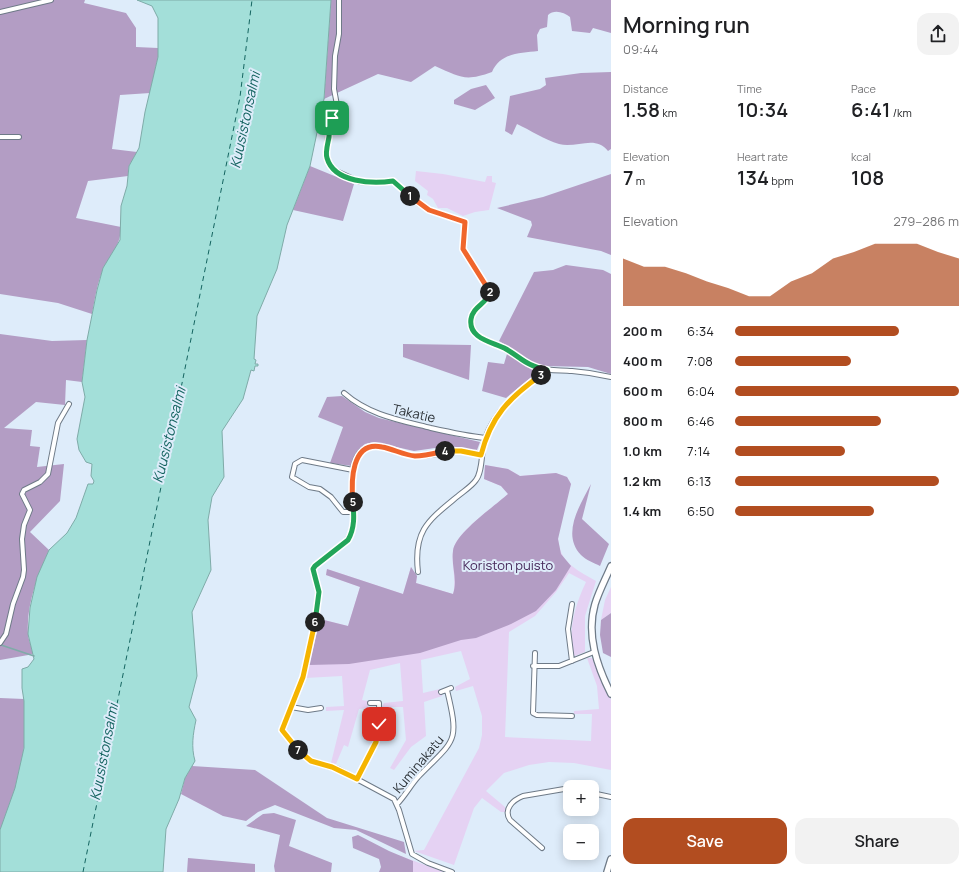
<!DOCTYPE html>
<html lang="en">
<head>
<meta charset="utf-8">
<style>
	:root { --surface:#fff; --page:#f2f2f2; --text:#202124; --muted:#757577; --accent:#b24d20 }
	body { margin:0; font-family:Manrope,sans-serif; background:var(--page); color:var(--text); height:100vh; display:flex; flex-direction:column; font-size:15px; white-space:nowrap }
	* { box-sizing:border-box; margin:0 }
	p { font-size:13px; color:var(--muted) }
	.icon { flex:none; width:22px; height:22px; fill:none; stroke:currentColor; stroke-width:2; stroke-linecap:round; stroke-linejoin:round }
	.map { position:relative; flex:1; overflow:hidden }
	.panel { display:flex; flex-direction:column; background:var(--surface); width:360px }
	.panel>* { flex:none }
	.tools { position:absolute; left:563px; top:780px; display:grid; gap:8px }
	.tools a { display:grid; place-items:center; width:36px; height:36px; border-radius:8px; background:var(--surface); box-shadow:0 2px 10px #0003; font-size:20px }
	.pin { position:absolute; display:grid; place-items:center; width:34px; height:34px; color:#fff; margin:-17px; border-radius:8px; box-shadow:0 2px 6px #0006 }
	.km { position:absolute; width:20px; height:20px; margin:-10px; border-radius:50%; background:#222; color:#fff; font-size:11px; line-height:20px; text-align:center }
	.round { display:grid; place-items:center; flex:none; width:42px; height:42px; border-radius:12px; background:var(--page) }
	.overview { display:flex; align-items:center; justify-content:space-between; height:68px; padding:0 12px }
	h1 { font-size:22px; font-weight:600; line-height:30px }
	.figures { display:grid; grid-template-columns:repeat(3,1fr); gap:6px; height:68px; padding:4px 12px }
	.figures div { display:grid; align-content:center }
	.figures b { font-size:20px; font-weight:600 }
	.figures small { font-size:11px; font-weight:400 }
	.figures p { font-size:11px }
	.chart { height:112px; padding:8px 12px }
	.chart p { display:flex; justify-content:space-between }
	.chart svg { width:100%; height:72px; margin-top:4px; fill:var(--accent); opacity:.7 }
	.action { display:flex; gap:8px; margin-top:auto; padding:8px 12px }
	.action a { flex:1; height:46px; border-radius:12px; background:var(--accent); color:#fff; font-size:16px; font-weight:600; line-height:46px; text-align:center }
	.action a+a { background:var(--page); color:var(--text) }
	ul { padding:0 12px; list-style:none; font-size:13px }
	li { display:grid; grid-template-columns:64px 48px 1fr; align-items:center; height:30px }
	li i { height:10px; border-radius:5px; background:var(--accent) }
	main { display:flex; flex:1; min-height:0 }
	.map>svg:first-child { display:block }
	.green { fill:#e5d2f3 }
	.forest { fill:#b39dc4 }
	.water { fill:#a3dfd9; stroke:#7faba8 }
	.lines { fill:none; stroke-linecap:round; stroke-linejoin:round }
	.stream { stroke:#7faba8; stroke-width:1.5 }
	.ferry { stroke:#146460; stroke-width:1; stroke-dasharray:5 4; stroke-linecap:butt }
	.street-casing { stroke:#6e7a87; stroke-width:6 }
	.secondary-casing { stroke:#6e7a87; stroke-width:8 }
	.street { stroke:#fff; stroke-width:4 }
	.secondary { stroke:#fff; stroke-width:5.5 }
	.split-1-casing { stroke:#fff; stroke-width:8 }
	.split-2-casing { stroke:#fff; stroke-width:8 }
	.split-3-casing { stroke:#fff; stroke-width:8 }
	.split-4-casing { stroke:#fff; stroke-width:8 }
	.split-5-casing { stroke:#fff; stroke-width:8 }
	.split-6-casing { stroke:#fff; stroke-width:8 }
	.split-7-casing { stroke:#fff; stroke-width:8 }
	.split-8-casing { stroke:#fff; stroke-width:8 }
	.split-1 { stroke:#22a559; stroke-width:5 }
	.split-2 { stroke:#f0652b; stroke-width:5 }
	.split-3 { stroke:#22a559; stroke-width:5 }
	.split-4 { stroke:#f5b400; stroke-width:5 }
	.split-5 { stroke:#f0652b; stroke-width:5 }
	.split-6 { stroke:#22a559; stroke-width:5 }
	.split-7 { stroke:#f5b400; stroke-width:5 }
	.split-8 { stroke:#f5b400; stroke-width:5 }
	.labels { text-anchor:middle; stroke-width:4; stroke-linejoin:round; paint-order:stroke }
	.street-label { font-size:13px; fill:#2c3237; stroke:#deecfa }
	.park-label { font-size:13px; fill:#452658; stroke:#deecfa }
	.water-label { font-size:14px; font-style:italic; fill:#146460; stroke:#deecfa }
</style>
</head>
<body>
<main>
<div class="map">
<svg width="611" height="872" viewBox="0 0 611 872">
	<rect width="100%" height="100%" fill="#deecfa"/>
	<path class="green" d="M416,171l27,3 42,8 2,-6h5v6l4,1 -7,27 -14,2 -12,4 -16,-8h-9l-5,-9 -6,-4 1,-4 -13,-10z
		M485,465l23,4 12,7 36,-3 11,4 4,7c-8,25 -25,62 1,82 7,6 16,10 24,15l-11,35v36l-13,5c-3,-28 2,-50 14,-75l-17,-9 -13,19 -21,24 -26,16 -4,105 86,4 1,-27h-18v-3l25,-2 -2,-23 -10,-28h5l19,42v70l-37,-7 -25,-1 -20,3 -25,8 -18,18 19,16v5h-4l-19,-14 -8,10 -20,57 -40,-14 10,-1 55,-102 3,-13v-19l-9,-30 -17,5 -1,-4 15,-8 -9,-28 -40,9 2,33 17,-4 2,7 -18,6 2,34 -15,11 -17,23 -4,-2 16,-28 -3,-33h-21l2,-4 19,-2 -3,-38 -30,7 -8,30 6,1v7l-9,1 -11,38 -4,-2 -8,19 -5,-1 13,-53 -18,1v-4l18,-1 -2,-30 -37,2 15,-59 28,7 12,-39 -34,-12 1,-6 76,25 8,-27 6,9 -1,7 37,11c4,-15 -2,-28 0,-43 1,-17 42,-45 55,-57l-7,-8 -17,-7z
		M611,587v26l-10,7 4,-20z
		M398,855l46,17h-53z"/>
	<path class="forest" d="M0,0h85l-1,3 42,10 10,15v19l22,1v9l-8,36 -30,2 -8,54 25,3 -8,14 -1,10 -40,5 -12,37 45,9c-1,21 -9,24 -17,41 -7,14 -9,31 -12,46l-34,-11 -58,-9z
		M331,0h280v33l-18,-5 -3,5 -18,-2 -2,-14c-6,-5 -16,-8 -22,-2l-1,12 -7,2 -3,6 1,16c-18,2 -38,2 -46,21 -27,10 -32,5 -57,-6l-24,16 -33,-8 -54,25z
		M611,72v77l-3,2c-13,-17 -32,-2 -49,-7 -14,-4 -29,-14 -42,-20l-5,11 -7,-4 5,-35 30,-7 6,-4 -1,-7 36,-5z
		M486,85l9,13 -20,12 -21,-6v-4l17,-11z
		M310,166l44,18 -11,37 -50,-11z
		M611,174v81l-10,-4 -74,-14 5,-12 -1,-4 -34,-13 46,-11z
		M566,265l37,5 8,4v100l-23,-7 -43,-1 -39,32 -24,-7 6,-29 16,2 5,-17 -10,-6 35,-69 19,-2z
		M0,334l52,7 35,-1 -5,42 -16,-2 -1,25 -29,-3 -32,26 28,2 -2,16 10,1 -3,20 27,-3 -4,37 -30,31 19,18c-11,25 -23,55 -21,83 0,7 4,14 6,21l-34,6z
		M403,344l68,1 -2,35 -66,-23z
		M342,396l23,16 14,6 101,24 -3,8 -28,-4 -35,5 -40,-9 -9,2 -5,4 -8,18 -22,-3 13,-36 -25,-10 9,-20z
		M485,465l23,4 12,7 36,-3 11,4 4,7 -13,55 3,15 10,12 -15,24 -20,21 -25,13 -35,14 -15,2 -41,13 -71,11 -40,1 11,-46 28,7 12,-39 -34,-12 1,-6 76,25 8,-27 6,9 -1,7 37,11c5,-15 -2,-28 0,-43 2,-18 42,-45 55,-57l-7,-8 -17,-7z
		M591,484l-9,35 27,25 -9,22c-6,-3 -14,-6 -19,-11 -20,-21 -1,-50 10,-71z
		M611,613v44l-8,-4 -3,-18 1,-15z
		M0,698l24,1v2c0,15 1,31 0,46 -3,28 -12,58 -24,83z
		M192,766l63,4 72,48 77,24 2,12 -50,-24 -22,-2 -59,-23 -17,7 -12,9 -23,-5 -42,-22 4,-16z
		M274,813l22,7 -7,26 43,17 -1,9h-56l-1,-6 6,-31 -34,-9 17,-12z
		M358,835l31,16 24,10v11h-34l2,-5 -2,-8 -26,-11 -1,-11z
		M188,858l67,6v8h-68z"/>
	<path class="water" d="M137,0h194l-7,99 -14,67 -23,59 -10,44 -20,47 -3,43 2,1 -1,4h3v2h-3l-1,5 -3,-1 -8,29 -21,32 2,46 -12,20 -4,23 3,50 -19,42 5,64 -8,31 7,13c-3,14 -5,27 -1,41l-10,17 -6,21 -13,30 -3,43h-163v-42l15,-42 9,-40v-47l-2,-13v-19l6,-2 6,-8 -6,-25 2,-26 7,-31 12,-27 18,-17 9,-15 12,-34h5l1,-3 -3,-5 1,-12 -6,-2 -7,-12 -2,-11 8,-42 -3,-15 5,-42 10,-50 6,-22 17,-28 1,-34 6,-20 2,-20 10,-18 6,-36 13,-55v-39l-6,-12z"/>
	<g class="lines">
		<path class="stream" d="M1,645l33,11"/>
		<path class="ferry" d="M83,872l157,-775 12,-97"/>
		<defs>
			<path id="street" d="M339,0v34l-4,22 -1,33 3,16 -8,21 -3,31 6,11 4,3 24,11 17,1 16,-2 25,22 11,7 36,12 -2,27 27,42c-3,13 -19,16 -19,30 0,16 16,20 28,25 14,6 24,18 39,22 11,3 23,2 34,3 13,1 26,3 39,6
				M0,12l51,-12
				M0,137h19
				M344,393c25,22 55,27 87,35 18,4 36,8 54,10
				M353,470l-51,-10 -7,4 -3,13 17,10 11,2 11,8 12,15h11
				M418,572c-5,-42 11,-52 40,-76 6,-5 14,-10 18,-16 7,-9 5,-29 9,-41 10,-31 37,-50 62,-69
				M0,643l6,-9 7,-30 10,-27 1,-7 -2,-31 2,-14 6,-15 -8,-16 2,-4 16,-8 8,-8 10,-51 11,-19
				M535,653l-2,60 4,2 35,1
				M572,661l-4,-32 4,-25
				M533,666h26l35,-14
				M441,692l10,-4
				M291,707l17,3 13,-2
				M357,779c17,-31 23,-40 22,-76h-9
				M592,793l19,4
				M397,804c8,-8 13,-18 21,-27 37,-38 42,-33 29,-87
				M542,848l-32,-28c-7,-11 3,-20 13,-24l47,-8
				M452,872l-24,-9 -16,-9 -13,-44 -5,-11 -56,-30 -27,-8 -17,-15 -12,-16 21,-53 11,-52 5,-33 -6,-23 2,-3 32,-26c3,-5 5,-9 6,-14 4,-21 -14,-79 23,-80 13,0 25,9 38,10 24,1 42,-11 67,-1"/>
			<path id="secondary" d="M611,566c-5,12 -12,25 -16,38 -9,31 2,62 16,90
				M607,872l4,-13"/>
		</defs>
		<use href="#street" class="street-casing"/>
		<use href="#secondary" class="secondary-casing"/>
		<use href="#street" class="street"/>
		<use href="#secondary" class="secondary"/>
	</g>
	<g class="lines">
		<defs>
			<path id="split-1" d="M332,118c-2,7 -3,12 -3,19 -1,6 -4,15 -2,21 7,25 46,26 66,23l17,15"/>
			<path id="split-2" d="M410,196l19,14 36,12 -2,27 27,43"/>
			<path id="split-3" d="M490,292c-3,12 -17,14 -19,27 -3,20 22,23 35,30 17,10 19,16 41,21l-6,5"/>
			<path id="split-4" d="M445,451h16l20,4c10,-39 28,-57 60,-80"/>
			<path id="split-5" d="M353,502c-2,-20 -2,-62 29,-55 11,2 22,8 33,9 10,0 21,-3 30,-5"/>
			<path id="split-6" d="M315,622l4,-30 -6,-23 2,-3 33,-26c7,-12 6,-25 5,-38"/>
			<path id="split-7" d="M298,750l-16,-20 21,-53 12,-55"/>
			<path id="split-8" d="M298,750l13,11 21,6 25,12 19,-37 3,-18"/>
		</defs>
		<use href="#split-1" class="split-1-casing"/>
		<use href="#split-2" class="split-2-casing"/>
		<use href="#split-3" class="split-3-casing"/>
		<use href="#split-4" class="split-4-casing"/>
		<use href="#split-5" class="split-5-casing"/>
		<use href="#split-6" class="split-6-casing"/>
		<use href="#split-7" class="split-7-casing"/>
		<use href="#split-8" class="split-8-casing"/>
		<use href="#split-1" class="split-1"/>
		<use href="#split-2" class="split-2"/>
		<use href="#split-3" class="split-3"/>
		<use href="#split-4" class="split-4"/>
		<use href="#split-5" class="split-5"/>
		<use href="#split-6" class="split-6"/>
		<use href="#split-7" class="split-7"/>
		<use href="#split-8" class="split-8"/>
	</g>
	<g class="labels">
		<g class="street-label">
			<text transform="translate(414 413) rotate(13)" y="5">Takatie</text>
			<text transform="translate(418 764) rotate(-50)" y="5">Kuminakatu</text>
		</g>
		<g class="park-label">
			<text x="508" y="570">Koriston puisto</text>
		</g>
		<g class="water-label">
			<text transform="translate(245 120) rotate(-78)" y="5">Kuusistonsalmi</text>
			<text transform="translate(169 435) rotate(-76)" y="5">Kuusistonsalmi</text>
			<text transform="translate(104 752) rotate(-79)" y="5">Kuusistonsalmi</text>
		</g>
	</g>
</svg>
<div class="tools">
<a>+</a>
<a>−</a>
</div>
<div class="pin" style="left:332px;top:118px;background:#1e9e55"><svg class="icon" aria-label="arrive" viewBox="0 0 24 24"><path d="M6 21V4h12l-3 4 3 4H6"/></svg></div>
<div class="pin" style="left:379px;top:724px;background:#d93025"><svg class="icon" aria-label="check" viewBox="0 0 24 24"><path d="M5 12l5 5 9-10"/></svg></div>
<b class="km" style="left:410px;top:196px">1</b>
<b class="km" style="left:490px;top:292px">2</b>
<b class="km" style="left:541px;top:375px">3</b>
<b class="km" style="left:445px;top:451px">4</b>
<b class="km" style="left:353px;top:502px">5</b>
<b class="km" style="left:315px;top:622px">6</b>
<b class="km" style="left:298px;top:750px">7</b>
</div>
<section class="panel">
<div class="overview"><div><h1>Morning run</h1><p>09:44</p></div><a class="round"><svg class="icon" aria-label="share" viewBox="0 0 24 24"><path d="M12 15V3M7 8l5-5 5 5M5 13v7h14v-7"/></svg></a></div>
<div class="figures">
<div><p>Distance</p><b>1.58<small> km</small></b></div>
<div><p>Time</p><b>10:34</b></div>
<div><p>Pace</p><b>6:41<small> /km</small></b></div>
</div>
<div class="figures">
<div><p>Elevation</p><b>7<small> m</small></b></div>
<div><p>Heart rate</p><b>134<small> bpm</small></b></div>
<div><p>kcal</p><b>108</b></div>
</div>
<div class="chart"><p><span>Elevation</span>279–286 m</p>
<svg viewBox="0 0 160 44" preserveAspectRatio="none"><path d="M0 44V15L10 20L20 20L30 24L40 29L50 33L60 38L70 38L80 29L90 24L100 15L110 11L120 6L130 6L140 6L150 11L160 15V44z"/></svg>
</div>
<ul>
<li><b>200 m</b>6:34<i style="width:73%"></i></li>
<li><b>400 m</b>7:08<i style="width:52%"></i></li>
<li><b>600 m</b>6:04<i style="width:100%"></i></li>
<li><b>800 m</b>6:46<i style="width:65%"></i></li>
<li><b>1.0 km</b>7:14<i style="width:49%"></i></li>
<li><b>1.2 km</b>6:13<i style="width:91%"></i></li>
<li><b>1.4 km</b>6:50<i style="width:62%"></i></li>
</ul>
<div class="action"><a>Save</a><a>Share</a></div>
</section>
</main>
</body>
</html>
